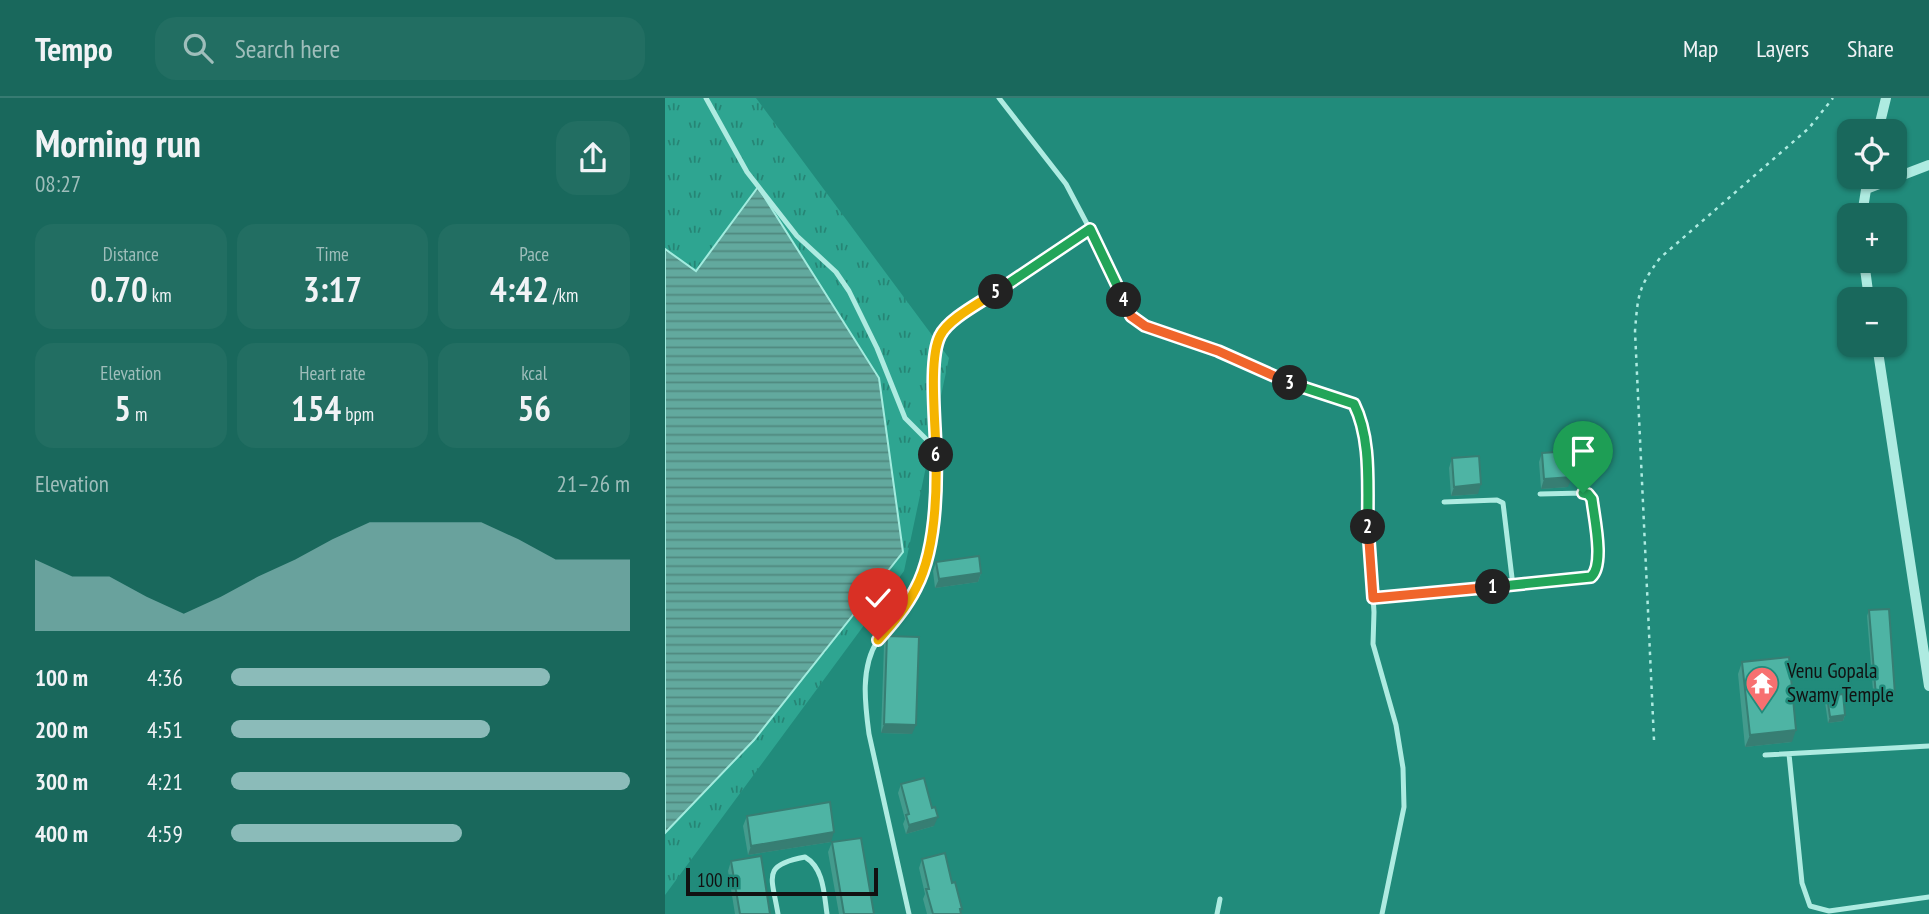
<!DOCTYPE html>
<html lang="en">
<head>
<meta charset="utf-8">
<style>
	:root { --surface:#19685c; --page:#226e62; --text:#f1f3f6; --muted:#9fbebb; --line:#377b72; --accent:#8bbbb9 }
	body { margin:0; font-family:"PT Sans Narrow",sans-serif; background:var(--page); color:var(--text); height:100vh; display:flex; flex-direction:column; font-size:26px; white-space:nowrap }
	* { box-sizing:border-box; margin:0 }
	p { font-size:23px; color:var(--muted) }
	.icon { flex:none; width:38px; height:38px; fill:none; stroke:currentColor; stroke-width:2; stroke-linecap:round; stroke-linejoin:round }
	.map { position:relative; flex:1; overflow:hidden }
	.side { display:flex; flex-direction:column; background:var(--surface); width:665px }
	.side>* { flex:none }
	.fabs { position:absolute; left:1172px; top:21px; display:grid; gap:14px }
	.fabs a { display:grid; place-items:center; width:70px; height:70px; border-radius:14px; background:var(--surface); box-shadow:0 2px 5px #0004; font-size:35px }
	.scale { position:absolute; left:21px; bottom:18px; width:192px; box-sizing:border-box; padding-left:7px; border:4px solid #111; border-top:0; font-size:19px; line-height:24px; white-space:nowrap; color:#111; -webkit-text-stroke:5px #218b7b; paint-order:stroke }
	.pin { position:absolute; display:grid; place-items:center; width:60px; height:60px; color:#fff; margin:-72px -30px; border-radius:50% 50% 50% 0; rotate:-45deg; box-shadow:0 0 7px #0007 }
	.pin .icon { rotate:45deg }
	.km { position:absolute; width:35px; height:35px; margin:-18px; border-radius:50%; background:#222; color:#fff; font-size:19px; line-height:35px; text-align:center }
	.round { display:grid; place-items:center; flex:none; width:74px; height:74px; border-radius:21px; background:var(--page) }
	.headline { display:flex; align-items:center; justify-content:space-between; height:119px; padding:0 35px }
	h1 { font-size:38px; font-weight:800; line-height:52px }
	.metrics { display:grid; grid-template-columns:repeat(3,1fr); gap:10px; height:119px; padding:7px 35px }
	.metrics div { display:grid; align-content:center; border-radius:18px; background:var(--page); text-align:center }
	.metrics b { font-size:35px; font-weight:800 }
	.metrics small { font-size:19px; font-weight:400 }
	.metrics p { font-size:19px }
	.chart { height:196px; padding:14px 35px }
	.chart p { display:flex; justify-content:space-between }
	.chart svg { width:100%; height:126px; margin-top:7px; fill:var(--accent); opacity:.7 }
	ul { padding:0 35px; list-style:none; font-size:23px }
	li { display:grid; grid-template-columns:112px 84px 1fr; align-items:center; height:52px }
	li i { height:18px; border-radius:9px; background:var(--accent) }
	header { display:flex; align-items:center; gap:42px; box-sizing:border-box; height:98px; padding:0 35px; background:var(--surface); border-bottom:2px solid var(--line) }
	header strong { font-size:33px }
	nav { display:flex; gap:38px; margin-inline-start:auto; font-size:24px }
	.search { width:490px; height:63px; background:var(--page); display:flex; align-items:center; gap:18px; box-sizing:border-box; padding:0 24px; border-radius:21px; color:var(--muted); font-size:26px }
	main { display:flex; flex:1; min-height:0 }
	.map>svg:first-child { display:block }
	.grass { fill:url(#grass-tufts) }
	.water { fill:url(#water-rules); stroke:#a2ecdf; stroke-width:2 }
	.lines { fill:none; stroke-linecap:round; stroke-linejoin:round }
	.path { stroke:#aeebe1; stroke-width:2.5; stroke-dasharray:3.5 5; stroke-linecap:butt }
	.lane { stroke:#aeebe1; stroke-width:5 }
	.street { stroke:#aeebe1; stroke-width:10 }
	.wall { fill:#439b8d }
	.shaded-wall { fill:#377e73 }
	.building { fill:#4eb4a4; stroke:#377e73; stroke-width:2 }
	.split-1-casing { stroke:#fff; stroke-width:14 }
	.split-2-casing { stroke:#fff; stroke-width:14 }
	.split-3-casing { stroke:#fff; stroke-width:14 }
	.split-4-casing { stroke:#fff; stroke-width:14 }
	.split-5-casing { stroke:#fff; stroke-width:14 }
	.split-6-casing { stroke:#fff; stroke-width:14 }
	.split-7-casing { stroke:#fff; stroke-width:14 }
	.split-1 { stroke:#22a559; stroke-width:9 }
	.split-2 { stroke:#f0652b; stroke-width:9 }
	.split-3 { stroke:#22a559; stroke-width:9 }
	.split-4 { stroke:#f0652b; stroke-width:9 }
	.split-5 { stroke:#22a559; stroke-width:9 }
	.split-6 { stroke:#f5b400; stroke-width:9 }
	.split-7 { stroke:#f5b400; stroke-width:9 }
	.labels { text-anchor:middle; stroke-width:5; stroke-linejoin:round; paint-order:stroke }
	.poi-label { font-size:21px; fill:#111; stroke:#218b7b; text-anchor:start }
</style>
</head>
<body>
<header>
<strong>Tempo</strong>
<div class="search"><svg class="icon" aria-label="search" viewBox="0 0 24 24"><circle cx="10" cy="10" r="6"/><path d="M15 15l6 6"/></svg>Search here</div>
<nav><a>Map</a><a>Layers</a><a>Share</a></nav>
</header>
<main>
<section class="side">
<div class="headline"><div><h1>Morning run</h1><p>08:27</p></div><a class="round"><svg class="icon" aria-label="share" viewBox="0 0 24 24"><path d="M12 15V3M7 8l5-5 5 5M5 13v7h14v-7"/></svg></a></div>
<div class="metrics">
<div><p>Distance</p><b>0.70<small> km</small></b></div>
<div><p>Time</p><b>3:17</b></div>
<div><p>Pace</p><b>4:42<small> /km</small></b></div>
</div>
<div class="metrics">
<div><p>Elevation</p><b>5<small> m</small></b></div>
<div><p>Heart rate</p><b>154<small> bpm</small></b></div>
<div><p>kcal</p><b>56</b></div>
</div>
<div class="chart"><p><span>Elevation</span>21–26 m</p>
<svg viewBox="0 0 160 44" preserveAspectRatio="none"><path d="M0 44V19L10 25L20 25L30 32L40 38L50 32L60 25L70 19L80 12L90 6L100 6L110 6L120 6L130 12L140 19L150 19L160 19V44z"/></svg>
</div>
<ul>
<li><b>100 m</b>4:36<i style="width:80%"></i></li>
<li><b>200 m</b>4:51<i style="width:65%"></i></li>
<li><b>300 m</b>4:21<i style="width:100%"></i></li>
<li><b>400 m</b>4:59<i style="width:58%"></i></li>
</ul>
</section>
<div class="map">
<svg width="1264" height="816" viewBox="0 0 1264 816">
	<defs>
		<pattern id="grass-tufts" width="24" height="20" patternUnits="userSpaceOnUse" patternTransform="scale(1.75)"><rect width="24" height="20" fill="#2ea591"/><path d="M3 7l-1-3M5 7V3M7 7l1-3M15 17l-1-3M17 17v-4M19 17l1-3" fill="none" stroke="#268575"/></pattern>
		<pattern id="water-rules" width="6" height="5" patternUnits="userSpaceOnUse" patternTransform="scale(1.75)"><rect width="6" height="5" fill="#62a99e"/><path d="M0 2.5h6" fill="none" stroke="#4f887f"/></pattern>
	</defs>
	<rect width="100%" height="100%" fill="#218b7b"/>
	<path class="grass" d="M0,0h91l193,260 -45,213 -239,324v-62l89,-93 3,-552 -61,83 -31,-22z"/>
	<path class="water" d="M93,89l121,191 24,174 -149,188 -89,93v-584l31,22z"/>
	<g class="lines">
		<path class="path" d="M989,642l-19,-409c3,-37 3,-43 25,-73l149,-130 24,-30"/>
		<path class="lane" d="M41,0l41,74 50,64 39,36 13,19 28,57 28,70 31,31
			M334,0l67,86 29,55 36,77 14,10 73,24 60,28 76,26 8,16 12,192 -1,32 23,81 7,43 1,39 -22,107
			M779,404l53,-2 6,3 10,83
			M708,500l218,-21c14,-12 3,-60 1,-78l-4,-5 -5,-1 -43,1
			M1124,656l13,129 8,23 19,5 100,-14
			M1100,657l164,-9
			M113,816c-6,-37 -17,-49 27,-57 19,11 19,37 22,57
			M244,816l-40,-180c-4,-30 -9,-67 9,-94 13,-19 31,-33 40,-56 10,-23 13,-48 16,-73 5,-31 3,-64 1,-96 -1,-22 -5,-60 5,-80 3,-5 10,-11 15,-15l135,-91
			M552,816l3,-15"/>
		<path class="street" d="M1213,33l8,-33
			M1201,91l63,-24
			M1197,117l6,-38
			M1199,163l5,38
			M1212,247l52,341"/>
	</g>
	<path class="wall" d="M877,355l26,34 -27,2 -2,-27z
		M787,360l26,36 -27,2 -2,-28z
		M271,464l45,11 -3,9 -43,6 -2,-17z
		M1204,512l26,85 -2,6 -19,2 -7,-87z
		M222,538l25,98 -31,-1 3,-88z
		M1077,564l50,80 -47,5 -7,-73z
		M1162,598l18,19 -2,6 -15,2 -3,-21z
		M236,686l33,42 -28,8 -3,-10 2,-5 -7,-26z
		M82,718l84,26 -83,13 -5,-29z
		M167,744l42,72h-35l-11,-62z
		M257,761l39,54v1h-34l-4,-15 2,-5 -6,-26z
		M66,763l39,53h-35l-7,-43z"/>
	<path class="shaded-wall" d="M907,379l-4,10 -27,2 3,-10z
		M816,386l-3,10 -27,2 3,-9z
		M316,475l-3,9 -43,6 4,-9z
		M1230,597l-2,6 -19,2 2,-7z
		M1180,617l-2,6 -15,2 2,-6z
		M219,626l32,1 -4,9 -31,-1z
		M1131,632l-4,12 -47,5 5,-12z
		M273,719l-4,9 -28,8 3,-9z
		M169,734l-3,10 -83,13 3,-9z"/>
	<path class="building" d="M905,353l2,26 -28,2 -2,-26z
		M814,358l2,28 -27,3 -2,-29z
		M314,458l2,17 -42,6 -3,-17z
		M1224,511l6,86 -19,1 -7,-86z
		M222,538l32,1 -3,88 -32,-1z
		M1124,559l7,73 -46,5 -8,-73z
		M1178,596l2,21 -15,2 -3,-21z
		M259,680l8,30 3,-1 3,10 -29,8 -3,-10 3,-1 -8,-30z
		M165,704l4,30 -83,14 -4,-30z
		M196,740l13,76h-30l-12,-72z
		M280,755l7,30 3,-1 7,27h-2l1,5h-28l-7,-25h3l-7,-30z
		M96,758l9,58h-30l-9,-53z"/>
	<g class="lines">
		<defs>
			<path id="split-1" d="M828,489l98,-10c14,-12 3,-60 1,-78l-4,-5 -5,-1"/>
			<path id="split-2" d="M703,429l5,71 120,-11"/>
			<path id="split-3" d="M625,285l64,21c18,36 13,83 14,123"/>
			<path id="split-4" d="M459,202l7,16 14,10 73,25 72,32"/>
			<path id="split-5" d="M331,194l94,-63 34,71"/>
			<path id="split-6" d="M271,357c0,-29 -8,-95 4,-119 8,-17 40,-33 56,-44"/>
			<path id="split-7" d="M213,542c14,-16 28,-32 38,-52 19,-36 21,-93 20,-133"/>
		</defs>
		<use href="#split-1" class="split-1-casing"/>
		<use href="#split-2" class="split-2-casing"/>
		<use href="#split-3" class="split-3-casing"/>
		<use href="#split-4" class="split-4-casing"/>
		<use href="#split-5" class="split-5-casing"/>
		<use href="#split-6" class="split-6-casing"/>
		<use href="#split-7" class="split-7-casing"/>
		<use href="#split-1" class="split-1"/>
		<use href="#split-2" class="split-2"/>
		<use href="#split-3" class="split-3"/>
		<use href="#split-4" class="split-4"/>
		<use href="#split-5" class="split-5"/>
		<use href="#split-6" class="split-6"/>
		<use href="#split-7" class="split-7"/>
	</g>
	<defs>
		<symbol id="temple-pin" viewBox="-11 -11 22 30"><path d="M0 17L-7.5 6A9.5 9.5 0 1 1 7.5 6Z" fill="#f77070" stroke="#218b7b"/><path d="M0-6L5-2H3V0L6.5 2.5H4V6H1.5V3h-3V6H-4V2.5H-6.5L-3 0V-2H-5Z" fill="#fff"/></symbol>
	</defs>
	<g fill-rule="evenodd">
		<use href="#temple-pin" x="1078" y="566" width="38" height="52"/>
	</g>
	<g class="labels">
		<g class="poi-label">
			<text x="1122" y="580">Venu Gopala<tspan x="1122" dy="24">Swamy Temple</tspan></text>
		</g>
	</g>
</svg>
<div class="fabs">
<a><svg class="icon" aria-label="locate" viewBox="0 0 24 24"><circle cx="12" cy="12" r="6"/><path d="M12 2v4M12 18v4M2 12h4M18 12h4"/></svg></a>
<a>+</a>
<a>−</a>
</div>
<div class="scale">100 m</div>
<div class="pin" style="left:918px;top:395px;background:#1e9e55"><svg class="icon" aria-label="arrive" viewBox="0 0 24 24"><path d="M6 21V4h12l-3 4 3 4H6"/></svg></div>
<div class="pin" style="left:213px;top:542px;background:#d93025"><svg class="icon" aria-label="check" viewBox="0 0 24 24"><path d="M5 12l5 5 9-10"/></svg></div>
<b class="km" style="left:828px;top:489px">1</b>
<b class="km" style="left:703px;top:429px">2</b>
<b class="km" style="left:625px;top:285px">3</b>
<b class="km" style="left:459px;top:202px">4</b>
<b class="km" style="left:331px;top:194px">5</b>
<b class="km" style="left:271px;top:357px">6</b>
</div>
</main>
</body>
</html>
